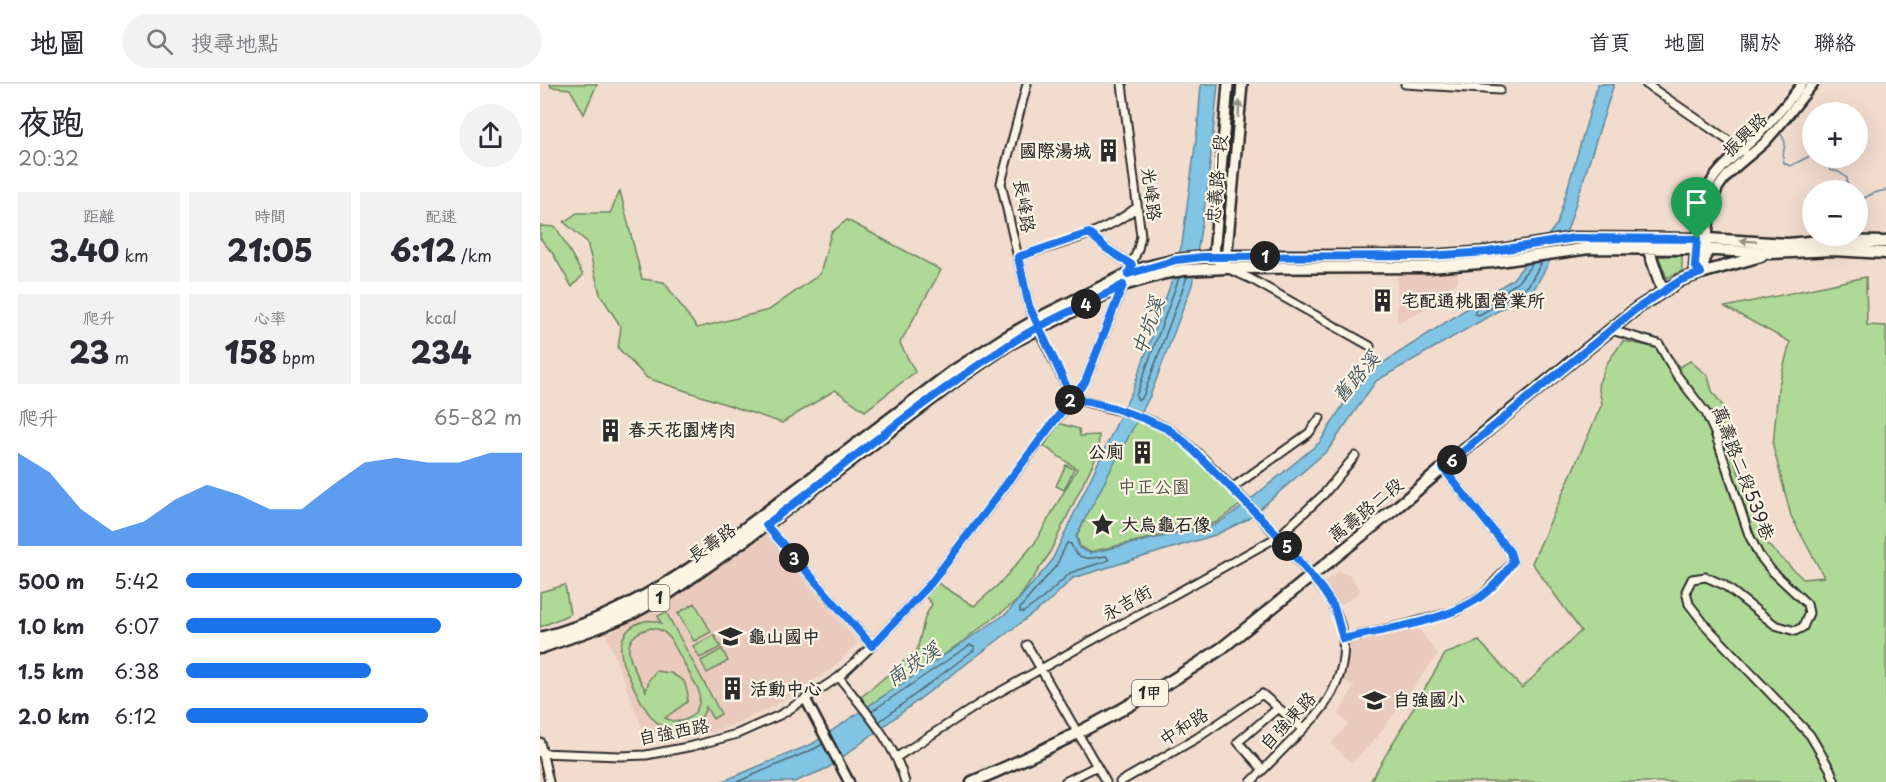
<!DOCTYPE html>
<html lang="zh-TW">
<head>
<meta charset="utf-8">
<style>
	:root { --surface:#fff; --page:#f2f2f3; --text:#2b2b33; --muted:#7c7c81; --line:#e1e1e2; --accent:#1a73e8 }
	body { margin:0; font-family:"Playpen Sans","LXGW WenKai TC",sans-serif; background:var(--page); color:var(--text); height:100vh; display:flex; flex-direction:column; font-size:22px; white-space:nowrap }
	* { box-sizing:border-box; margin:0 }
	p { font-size:20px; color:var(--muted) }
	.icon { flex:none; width:33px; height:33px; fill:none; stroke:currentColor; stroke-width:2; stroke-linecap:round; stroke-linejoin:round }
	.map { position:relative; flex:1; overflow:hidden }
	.drawer { display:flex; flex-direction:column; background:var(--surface); width:540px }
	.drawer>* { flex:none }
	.buttons { position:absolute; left:1262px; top:18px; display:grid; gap:12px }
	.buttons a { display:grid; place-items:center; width:66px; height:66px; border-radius:50%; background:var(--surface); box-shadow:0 6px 24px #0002; font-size:30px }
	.pin { position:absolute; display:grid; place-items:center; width:51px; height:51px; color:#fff; margin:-62px -26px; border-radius:50% 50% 50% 0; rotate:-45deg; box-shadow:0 0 6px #0007 }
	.pin .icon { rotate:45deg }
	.km { position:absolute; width:30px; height:30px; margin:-15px; border-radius:50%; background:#222; color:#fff; font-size:16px; line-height:30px; text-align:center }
	.round { display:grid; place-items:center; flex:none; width:63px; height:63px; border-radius:32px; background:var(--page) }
	.summary { display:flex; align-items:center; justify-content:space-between; height:102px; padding:0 18px }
	h1 { font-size:33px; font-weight:800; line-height:45px }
	.stats { display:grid; grid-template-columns:repeat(3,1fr); gap:9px; height:102px; padding:6px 18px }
	.stats div { display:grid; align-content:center; border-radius:0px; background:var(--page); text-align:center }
	.stats b { font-size:30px; font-weight:800 }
	.stats small { font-size:16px; font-weight:400 }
	.stats p { font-size:16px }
	.chart { height:168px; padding:12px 18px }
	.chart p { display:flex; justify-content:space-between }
	.chart svg { width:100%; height:108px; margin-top:6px; fill:var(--accent); opacity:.7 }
	ul { padding:0 18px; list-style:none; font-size:20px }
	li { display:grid; grid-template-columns:96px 72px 1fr; align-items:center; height:45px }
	li i { height:15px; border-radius:8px; background:var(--accent) }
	header { display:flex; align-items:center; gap:36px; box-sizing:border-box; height:84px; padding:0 30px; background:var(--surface); border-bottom:2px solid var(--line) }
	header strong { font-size:28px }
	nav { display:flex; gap:33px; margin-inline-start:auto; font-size:21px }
	.search { width:420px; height:54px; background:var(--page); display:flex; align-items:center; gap:15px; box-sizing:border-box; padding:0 21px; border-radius:33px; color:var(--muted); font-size:22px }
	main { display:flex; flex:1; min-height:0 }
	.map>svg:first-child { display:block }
	.built { fill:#ebcabe }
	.green { fill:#afd997; stroke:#6d8261; stroke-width:1.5; fill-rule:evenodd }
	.water { fill:#82c4e3; stroke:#5f8799; stroke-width:1.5 }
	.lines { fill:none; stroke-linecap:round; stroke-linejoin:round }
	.shore { stroke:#4e6875; stroke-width:1.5 }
	.stream { stroke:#5f8799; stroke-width:1.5 }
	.minor-casing { stroke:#2b2b2b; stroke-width:11 }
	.tertiary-casing { stroke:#2b2b2b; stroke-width:13 }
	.secondary-casing { stroke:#2b2b2b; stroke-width:14 }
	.primary-casing { stroke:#2b2b2b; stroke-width:15 }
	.minor { stroke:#fcf5e5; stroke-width:7 }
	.tertiary { stroke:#fcf5e5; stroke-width:8 }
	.secondary { stroke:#fcf5e5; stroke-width:9 }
	.primary { stroke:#fcf5e5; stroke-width:10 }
	.oneway { fill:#949088 }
	.route-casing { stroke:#fff; stroke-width:12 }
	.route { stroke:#1a73e8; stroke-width:8 }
	.labels { text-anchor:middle; stroke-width:4.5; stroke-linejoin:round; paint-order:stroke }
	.shield { fill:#fcf5e5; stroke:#6a6863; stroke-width:1.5 }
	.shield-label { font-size:16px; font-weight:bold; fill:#2b2b2b }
	.street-label { font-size:18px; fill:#2b2b2b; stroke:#fcf5e5 }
	.poi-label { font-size:18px; font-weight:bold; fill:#2b2b2b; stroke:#fcf5e5; text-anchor:start }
	.park-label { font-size:18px; fill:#4c5646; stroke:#fcf5e5 }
	.water-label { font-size:20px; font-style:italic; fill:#455962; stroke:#fcf5e5 }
</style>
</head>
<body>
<header>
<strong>地圖</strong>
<div class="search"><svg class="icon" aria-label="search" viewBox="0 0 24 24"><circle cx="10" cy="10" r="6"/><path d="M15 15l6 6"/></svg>搜尋地點</div>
<nav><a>首頁</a><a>地圖</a><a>關於</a><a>聯絡</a></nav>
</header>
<main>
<section class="drawer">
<div class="summary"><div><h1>夜跑</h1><p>20:32</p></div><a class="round"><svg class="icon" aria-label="share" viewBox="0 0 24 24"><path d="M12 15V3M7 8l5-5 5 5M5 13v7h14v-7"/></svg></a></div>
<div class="stats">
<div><p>距離</p><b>3.40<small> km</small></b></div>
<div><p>時間</p><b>21:05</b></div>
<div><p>配速</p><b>6:12<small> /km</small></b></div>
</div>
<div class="stats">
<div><p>爬升</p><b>23<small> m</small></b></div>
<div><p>心率</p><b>158<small> bpm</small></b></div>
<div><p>kcal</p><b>234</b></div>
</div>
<div class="chart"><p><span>爬升</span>65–82 m</p>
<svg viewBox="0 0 160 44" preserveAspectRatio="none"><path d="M0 44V6L10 14L20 29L30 38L40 34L50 25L60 19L70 23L80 29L90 29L100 19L110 10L120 8L130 10L140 10L150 6L160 6V44z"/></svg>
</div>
<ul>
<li><b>500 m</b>5:42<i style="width:100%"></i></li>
<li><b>1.0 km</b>6:07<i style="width:76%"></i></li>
<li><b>1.5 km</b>6:38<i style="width:55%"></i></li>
<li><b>2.0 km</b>6:12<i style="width:72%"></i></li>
</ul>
</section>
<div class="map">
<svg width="1346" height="698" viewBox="0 0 1346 698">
	<rect width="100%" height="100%" fill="#f2dcce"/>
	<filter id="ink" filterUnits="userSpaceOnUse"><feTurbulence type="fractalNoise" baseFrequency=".0167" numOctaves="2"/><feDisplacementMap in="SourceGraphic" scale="12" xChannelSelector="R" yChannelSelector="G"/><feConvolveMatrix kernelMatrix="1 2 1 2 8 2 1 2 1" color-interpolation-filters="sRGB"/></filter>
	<g filter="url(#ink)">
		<path class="built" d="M918,188v10l-30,18 -1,8 -30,15v-48z
			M226,451l92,108 -24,24 -32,22 -34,20 -43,19 -27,8 -33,6 -6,-11h-16l-37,-97 59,-30z
			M798,488l11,2 11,16 -2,4 -19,12 -16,-23z
			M878,544l20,26 -60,82 -26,27 -21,-19 17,-20 -10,-9 16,-28 -11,-7 5,-13v-23z"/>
		<path class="green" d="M10,0h47l-13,30 -14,-25 -19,-2z
			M80,107l22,88 22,3 33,46 72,-18 51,-36 11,-41 16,-13 94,50 -41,73 15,29 -50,39 -30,-21 -53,33 -135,-45 -29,-30 3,-21 -21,-33 -13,-52 -23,-20 13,-9h33z
			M0,142l16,1 27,48 -11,12 -19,-33 -13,-16z
			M1118,172h24v15l-15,7z
			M1326,193l1,48 19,1v456h-516l75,-128 34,-13 43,47 59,-57 -49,-68 70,-159 -4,-19 9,-22 16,-22 34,7 13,6 10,13 10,-6 18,15 4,15 11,15 6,41 35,94 39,38 21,-2 -33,-61 -18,-70 5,-57 12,-47 -65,-35z
			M591,334l30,11 36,28 46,46 -28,20 -125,29 -10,-5 -3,-11z
			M518,339l21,6 1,7 19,-1 -1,18 -50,103 -30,44 -77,57 -74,50 -7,-9 57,-48 8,-33 7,-13 -7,-8 13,-13 36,23 25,-22 35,-40 43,-75 -33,-23z
			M526,381l8,4 -10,21 -8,-4z
			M25,501l5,29 -30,13v-35z
			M155,519l16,29 -17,9 -16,-28z
			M126,528l55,102 -8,5 -7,-12c-3,11 -11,20 -21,23 -35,8 -50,-43 -62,-66 -1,-6 -3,-13 -2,-19 3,-19 23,-29 40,-22l-3,-7zM111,544c9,1 13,3 19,10l28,51c7,21 -12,40 -33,29l22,-16 1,-8 -4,-13 -13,-8 -15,-2 -7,9 -3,11c-12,-22 -34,-54 5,-63z
			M174,551l7,12 -21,11 -7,-12z
			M182,565l6,12 -21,12 -6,-12z"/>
		<path class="water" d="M661,0h17l-10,100 -16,101 -42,111 -74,140 3,12 11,5 125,-28 24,-16 81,-67 28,-45 24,-27 141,-91 44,-55 41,-140h16l-46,144 -35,63 -157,90 -48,69 -80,69 -33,16 -142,43 -26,25 -219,165 -34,14h-73l91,-38 195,-131 44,-51 82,-173 37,-103 12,-42 16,-120z"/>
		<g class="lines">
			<path class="shore" d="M993,179l-16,20 -42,27v4l4,1 49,-29 14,-24
				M639,194l-43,118 2,4 3,-1 3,-5 43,-117
				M527,459l4,1c6,18 20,15 35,12l3,4 -39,13 -27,25 -19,14h-4v-4l36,-42z
				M332,627l98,-66 4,1v4l-94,71
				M197,698l77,-33 9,-5"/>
			<path class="stream" d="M1241,50l4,8 -2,15 1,6 6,3 22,-11
				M1284,74l6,12 9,2 8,6 1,12
				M1317,114l3,2 14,-7 12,-3"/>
			<defs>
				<path id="minor" d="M487,0l-26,99 28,123 9,23 34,69
					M582,0l19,152 -3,13 -11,27
					M865,0l95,6
					M1106,0l99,68
					M549,149l18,16 25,16
					M478,173c39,-13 87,-23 119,-50
					M691,186l20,9 119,67
					M1071,246l48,14 17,30 30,39 9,20 34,102 10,20 12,15 36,34 2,9 -6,14 -8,4 -20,-6 -51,-40 -18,-8 -14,2 -6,12 3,13 17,22 104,109 20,34 5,13
					M532,314c32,10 66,14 96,31 18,11 33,28 48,42 31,32 62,64 89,98 10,12 21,23 28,37 3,6 6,14 8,21 8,34 -4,64 -25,89l-65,66
					M692,404l77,-55 11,-15
					M225,440l107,122
					M803,555l65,-15 48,-13 27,-16 30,-33 -3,-10 -67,-84
					M487,561l79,137
					M299,593c25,33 55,64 66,105
					M0,658l9,40
					M0,669l80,3 26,-1 47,-9 44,-12 45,-20 57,-37 33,-31 59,-63 154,-201 38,-96
					M357,673l90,-58 292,-163 45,-42 31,-38
					M723,686l-25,-28 40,-34
					M525,698l32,-16
					M580,698l77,-44 65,-44 41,35"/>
				<path id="tertiary" d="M1167,159c1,-14 4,-42 11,-55 11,-19 31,-31 47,-46 17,-18 32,-39 48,-58
					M1157,160c1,-19 4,-43 13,-60 12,-21 33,-33 49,-50 16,-16 30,-33 43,-50
					M266,616l43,82"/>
				<path id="secondary" d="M686,177l16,-177
					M686,184l-12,-12 14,-172"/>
				<path id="primary" d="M1244,162l4,-2 31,-3 67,1
					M1108,164l15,44
					M1157,165l-2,17 6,7
					M1161,189l6,-23
					M0,554c61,-15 116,-46 167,-81l245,-185 51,-33 42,-24 83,-41 19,-7 29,-7 38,-4h214l60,-4 86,-14 133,1 81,5
					M0,564l59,-21 34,-14 36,-20 97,-68 192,-146 51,-35 114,-59 42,-12 18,-3 43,-2 203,-1 63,-5 97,-14 108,1 74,4 62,-3 53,3
					M432,698c87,-37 171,-80 250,-134l175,-141 104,-88 135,-110 45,-29 20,-7 60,-17"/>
			</defs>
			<use href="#minor" class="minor-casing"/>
			<use href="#tertiary" class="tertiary-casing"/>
			<use href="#secondary" class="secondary-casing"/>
			<use href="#primary" class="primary-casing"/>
			<use href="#minor" class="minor"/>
			<use href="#tertiary" class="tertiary"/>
			<use href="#secondary" class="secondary"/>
			<use href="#primary" class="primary"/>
		</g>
		<defs><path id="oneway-solid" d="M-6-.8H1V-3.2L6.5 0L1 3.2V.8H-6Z" transform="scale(1.5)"/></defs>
		<g class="oneway">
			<use href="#oneway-solid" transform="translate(699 25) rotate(-85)"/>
			<use href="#oneway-solid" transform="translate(1208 157) rotate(-176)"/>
		</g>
	</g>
	<g class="lines" filter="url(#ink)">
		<defs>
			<path id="route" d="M1157,155l-123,-1 -86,14 -60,4 -226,1 -26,3 -48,14 4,-9 -25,-16 -18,-16 -71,24 11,49 43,92 -141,185 -59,63 -106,-121c79,-60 157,-125 241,-179 32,-22 70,-37 105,-55l11,-6 -38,97 -13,16 42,10 31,11 23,10 19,15 87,87 48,58 12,18 9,32c37,-9 94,-17 126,-35 18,-9 32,-25 44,-42l-3,-10 -67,-84 193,-159 45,-29 20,-7 -6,-7 2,-27"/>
		</defs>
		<use href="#route" class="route-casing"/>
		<use href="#route" class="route"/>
	</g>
	<defs>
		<symbol id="building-bare" viewBox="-9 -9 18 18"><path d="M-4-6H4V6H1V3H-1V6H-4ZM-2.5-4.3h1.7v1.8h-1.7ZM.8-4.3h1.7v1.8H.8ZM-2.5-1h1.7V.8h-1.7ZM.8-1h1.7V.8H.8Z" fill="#2b2b2b" stroke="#fcf5e5" stroke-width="2.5" paint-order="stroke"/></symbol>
		<symbol id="sight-bare" viewBox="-9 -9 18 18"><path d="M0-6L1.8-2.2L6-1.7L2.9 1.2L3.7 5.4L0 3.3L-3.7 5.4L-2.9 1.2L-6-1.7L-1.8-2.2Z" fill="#2b2b2b" stroke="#fcf5e5" stroke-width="2.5" paint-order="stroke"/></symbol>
		<symbol id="school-bare" viewBox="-9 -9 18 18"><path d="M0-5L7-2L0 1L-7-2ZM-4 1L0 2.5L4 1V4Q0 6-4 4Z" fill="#2b2b2b" stroke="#fcf5e5" stroke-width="2.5" paint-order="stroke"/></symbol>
	</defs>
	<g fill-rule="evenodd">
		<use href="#building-bare" x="552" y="50" width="33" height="33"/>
		<use href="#building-bare" x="826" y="200" width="33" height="33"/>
		<use href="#building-bare" x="54" y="330" width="33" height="33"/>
		<use href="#building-bare" x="586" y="352" width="33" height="33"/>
		<use href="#sight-bare" x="546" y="424" width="33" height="33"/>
		<use href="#school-bare" x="174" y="536" width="33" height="33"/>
		<use href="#building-bare" x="176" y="588" width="33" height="33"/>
		<use href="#school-bare" x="818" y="600" width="33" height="33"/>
	</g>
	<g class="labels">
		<g class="shield">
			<rect x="108.5" y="501" width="21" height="26" rx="4.5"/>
			<rect x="592" y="596" width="36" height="26" rx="4.5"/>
		</g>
		<g class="shield-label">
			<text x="119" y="520">1</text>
			<text x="610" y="615">1甲</text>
		</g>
		<g class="street-label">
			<text transform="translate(1205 51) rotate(-44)" y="6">振興路</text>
			<text transform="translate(677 95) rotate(-85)" y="6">忠義路一段</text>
			<text transform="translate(611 110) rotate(83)" y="6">光峰路</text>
			<text transform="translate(484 122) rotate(81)" y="6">長峰路</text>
			<text transform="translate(1203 389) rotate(69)" y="6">萬壽路二段539巷</text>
			<text transform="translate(826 426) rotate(-39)" y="6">萬壽路二段</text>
			<text transform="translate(172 459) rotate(-35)" y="6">長壽路</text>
			<text transform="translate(587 519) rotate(-29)" y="6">永吉街</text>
			<text transform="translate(748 637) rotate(-47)" y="6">自強東路</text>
			<text transform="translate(644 643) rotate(-32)" y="6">中和路</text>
			<text transform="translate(134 648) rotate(-11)" y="6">自強西路</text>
		</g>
		<g class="poi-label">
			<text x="551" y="73" text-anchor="end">國際湯城</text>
			<text x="861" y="223">宅配通桃園營業所</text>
			<text x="88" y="352">春天花園烤肉</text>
			<text x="584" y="374" text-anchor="end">公廁</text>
			<text x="581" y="447">大烏龜石像</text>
			<text x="208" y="559">龜山國中</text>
			<text x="210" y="611">活動中心</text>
			<text x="853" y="622">自強國小</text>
		</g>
		<g class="park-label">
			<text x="614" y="409">中正公園</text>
		</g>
		<g class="water-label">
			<text transform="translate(608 242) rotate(-71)" y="7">中坑溪</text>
			<text transform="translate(816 293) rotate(-49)" y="7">舊路溪</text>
			<text transform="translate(373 580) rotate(-34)" y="7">南崁溪</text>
		</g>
	</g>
</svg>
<div class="buttons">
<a>+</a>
<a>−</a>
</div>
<div class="pin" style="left:1157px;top:155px;background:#1e9e55"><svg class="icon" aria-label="arrive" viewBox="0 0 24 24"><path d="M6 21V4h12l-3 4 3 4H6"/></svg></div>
<b class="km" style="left:725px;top:172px">1</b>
<b class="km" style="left:530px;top:316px">2</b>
<b class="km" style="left:254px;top:474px">3</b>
<b class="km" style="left:546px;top:220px">4</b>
<b class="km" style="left:747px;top:462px">5</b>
<b class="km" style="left:912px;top:376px">6</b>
</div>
</main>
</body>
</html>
